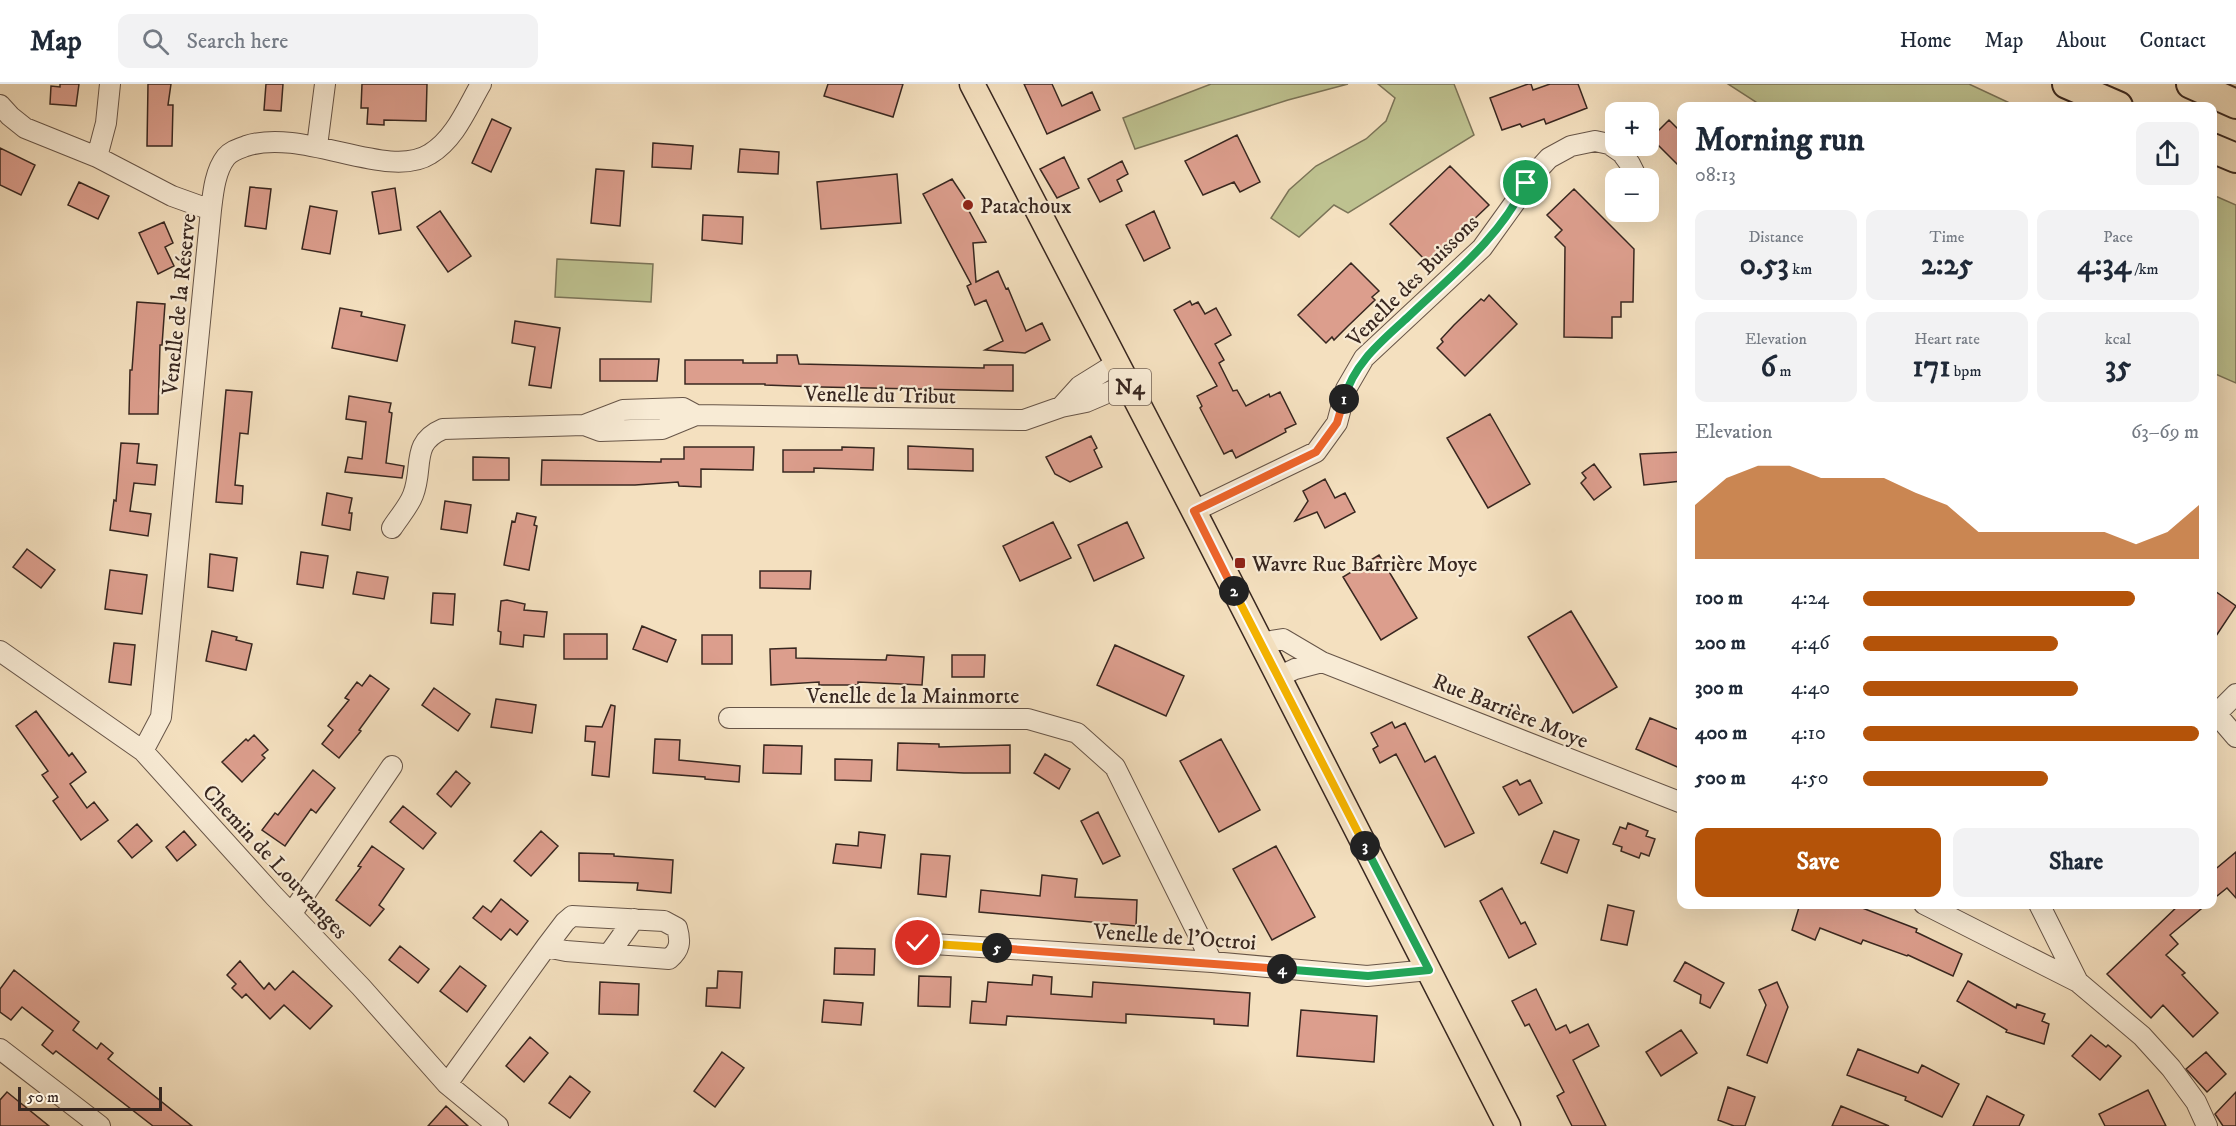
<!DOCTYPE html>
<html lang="en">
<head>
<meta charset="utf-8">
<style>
	:root { --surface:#fff; --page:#f2f2f3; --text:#1f2937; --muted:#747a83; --line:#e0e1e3; --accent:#b45309 }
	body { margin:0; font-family:"IM FELL DW Pica",serif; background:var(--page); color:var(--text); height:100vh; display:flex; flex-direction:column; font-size:22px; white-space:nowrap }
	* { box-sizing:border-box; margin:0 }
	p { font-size:20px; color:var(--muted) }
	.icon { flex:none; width:33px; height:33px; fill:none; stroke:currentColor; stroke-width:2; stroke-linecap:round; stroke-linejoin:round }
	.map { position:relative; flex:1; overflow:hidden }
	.side { position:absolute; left:1677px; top:18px; width:540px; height:807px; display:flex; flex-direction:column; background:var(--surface); border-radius:12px; box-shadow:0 6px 24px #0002 }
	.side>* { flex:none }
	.controls { position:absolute; left:1605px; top:18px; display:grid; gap:12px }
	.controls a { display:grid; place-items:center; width:54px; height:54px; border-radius:12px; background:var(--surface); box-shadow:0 6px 24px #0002; font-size:30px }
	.scale { position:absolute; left:18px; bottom:15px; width:144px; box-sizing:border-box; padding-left:6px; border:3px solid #382720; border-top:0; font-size:16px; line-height:21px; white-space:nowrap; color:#382720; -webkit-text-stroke:4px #f8ebd5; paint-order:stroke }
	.pin { position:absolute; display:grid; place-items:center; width:51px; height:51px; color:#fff; margin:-26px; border:3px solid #fff; border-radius:50%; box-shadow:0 2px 6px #0007 }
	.km { position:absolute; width:30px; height:30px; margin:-15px; border-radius:50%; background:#222; color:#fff; font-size:16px; line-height:30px; text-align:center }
	.round { display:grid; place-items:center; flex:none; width:63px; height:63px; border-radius:12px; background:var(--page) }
	.headline { display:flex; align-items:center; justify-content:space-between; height:102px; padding:0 18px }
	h1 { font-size:33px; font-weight:800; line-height:45px }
	.stats { display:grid; grid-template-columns:repeat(3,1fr); gap:9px; height:102px; padding:6px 18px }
	.stats div { display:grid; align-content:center; border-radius:12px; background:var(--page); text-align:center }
	.stats b { font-size:30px; font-weight:800 }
	.stats small { font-size:16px; font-weight:400 }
	.stats p { font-size:16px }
	.chart { height:168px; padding:12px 18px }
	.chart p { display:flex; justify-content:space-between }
	.chart svg { width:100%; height:108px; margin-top:6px; fill:var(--accent); opacity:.7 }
	.primary-button { display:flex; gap:12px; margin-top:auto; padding:12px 18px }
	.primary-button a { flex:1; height:69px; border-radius:12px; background:var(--accent); color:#fff; font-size:24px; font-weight:800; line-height:69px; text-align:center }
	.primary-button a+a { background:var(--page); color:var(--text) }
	ul { padding:0 18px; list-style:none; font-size:20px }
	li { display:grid; grid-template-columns:96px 72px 1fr; align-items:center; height:45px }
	li i { height:15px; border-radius:8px; background:var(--accent) }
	header { display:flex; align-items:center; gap:36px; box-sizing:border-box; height:84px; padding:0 30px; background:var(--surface); border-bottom:2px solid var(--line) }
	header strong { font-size:28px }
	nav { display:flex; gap:33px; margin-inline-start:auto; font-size:21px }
	.search { width:420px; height:54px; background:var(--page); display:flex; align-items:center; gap:15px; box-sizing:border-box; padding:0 21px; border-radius:12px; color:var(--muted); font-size:22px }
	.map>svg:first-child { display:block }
	.green { fill:#bec290; stroke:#7b7458; stroke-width:1.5 }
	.building { fill:#dc9e8d; stroke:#382720; stroke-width:1.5 }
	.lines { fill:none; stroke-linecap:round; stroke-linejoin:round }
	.minor-casing { stroke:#675548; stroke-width:22 }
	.major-casing { stroke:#382720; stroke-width:27 }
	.highway-casing { stroke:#382720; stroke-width:32 }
	.minor { stroke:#f8ebd5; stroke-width:20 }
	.major { stroke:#f4e0bf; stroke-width:24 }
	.highway { stroke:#f4e0bf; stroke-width:28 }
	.split-1-casing { stroke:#fff; stroke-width:12 }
	.split-2-casing { stroke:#fff; stroke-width:12 }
	.split-3-casing { stroke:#fff; stroke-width:12 }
	.split-4-casing { stroke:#fff; stroke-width:12 }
	.split-5-casing { stroke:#fff; stroke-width:12 }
	.split-6-casing { stroke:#fff; stroke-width:12 }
	.split-1 { stroke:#22a559; stroke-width:8 }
	.split-2 { stroke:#f0652b; stroke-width:8 }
	.split-3 { stroke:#f5b400; stroke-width:8 }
	.split-4 { stroke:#22a559; stroke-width:8 }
	.split-5 { stroke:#f0652b; stroke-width:8 }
	.split-6 { stroke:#f5b400; stroke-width:8 }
	.poi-dot { fill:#8f2418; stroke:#f8ebd5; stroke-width:2 }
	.labels { text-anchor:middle; stroke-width:4.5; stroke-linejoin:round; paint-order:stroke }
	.shield { fill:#f8ebd5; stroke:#726256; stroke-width:1.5 }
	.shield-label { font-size:21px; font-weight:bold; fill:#382720 }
	.poi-label { font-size:22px; fill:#382720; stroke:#f8ebd5; text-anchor:start }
	.street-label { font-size:22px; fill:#382720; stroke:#f8ebd5 }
</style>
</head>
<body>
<header>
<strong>Map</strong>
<div class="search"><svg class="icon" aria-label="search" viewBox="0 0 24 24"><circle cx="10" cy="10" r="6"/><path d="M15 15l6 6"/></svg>Search here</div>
<nav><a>Home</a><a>Map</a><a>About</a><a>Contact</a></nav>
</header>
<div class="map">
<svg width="2236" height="1042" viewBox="0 0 2236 1042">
	<rect width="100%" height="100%" fill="#f4e0bf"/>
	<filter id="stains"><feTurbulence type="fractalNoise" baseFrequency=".00333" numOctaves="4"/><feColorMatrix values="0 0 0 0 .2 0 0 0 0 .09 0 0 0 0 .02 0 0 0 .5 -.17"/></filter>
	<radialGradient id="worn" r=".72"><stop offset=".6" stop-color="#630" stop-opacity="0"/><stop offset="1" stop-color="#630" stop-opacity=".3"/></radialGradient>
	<path class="green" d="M1211,0h137l-60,16 -153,49 -12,-31z
		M1378,0h76l20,51 -126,78 -14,-8 -35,32 -28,-19 18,-28 27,-24 50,-27 20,-18 9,-23z
		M1728,0h241l47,22h-257l-3,-4z
		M2213,111l23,10v178l-23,-10z
		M557,175l96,5 -2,38 -96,-5z"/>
	<path class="building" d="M60,0h19l-3,22 -26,-2 1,-18 9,1z
		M148,0h23l-3,21h5l-1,41h-25z
		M266,0h17l-2,27 -17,-1z
		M362,0h65l-1,37 -42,-1v5l-17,-1 1,-16h-7z
		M828,0h75l-10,33 -69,-21z
		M1024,0h28l10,22 30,-14 8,18 -53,24z
		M1528,0h3l2,6 17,-6h28l9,24 -41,16 -2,-5 -22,8 -2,-3 -18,6 -12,-32z
		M492,35l19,9 -20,44 -19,-9z
		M1669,36l13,13v36l-31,-31z
		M1237,51l23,47 -20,10 -6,-10 -31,13 -18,-34z
		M653,59l40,3 -2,23 -39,-2z
		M0,64l35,17 -14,30 -21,-10z
		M740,65l39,3 -1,22 -40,-2z
		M1064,73l15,31 -22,10 -17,-29z
		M1122,77l6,13 -11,6 5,11 -22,11 -12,-23z
		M1450,82l39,39 -61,58 -38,-39z
		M596,85l28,2 -4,55 -29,-3z
		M897,90l4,49 -80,6 -4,-47z
		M952,95l20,30 -3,2 17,31 -13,1 3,39 22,-11 8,18 2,-1 18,43 16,-8 8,17 -25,13 -40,-3 18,-9 -17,-41 -11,5 -8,-19 4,-2 -48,-90z
		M79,98l30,14 -11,23 -30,-14z
		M250,103l21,2 -5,40 -21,-3z
		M395,104l6,42 -22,4 -7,-42z
		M1574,105l60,60 -1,53h-12v15h-9v21l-48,-1 1,-90 -10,-10 7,-7 -15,-15z
		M310,122l27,5 -7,43 -28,-5z
		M440,127l31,45 -23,16 -31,-45z
		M1154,127l16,37 -26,13 -18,-36z
		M703,131l40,2 -1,27 -40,-4z
		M164,138l9,21 -8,4 9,19 -16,8 -19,-41z
		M1351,179l28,28 -7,6 3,3 -27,26 -14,14 -2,-3 -6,6 -28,-28z
		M1489,211l28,29 -52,52 -28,-28 6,-6 -2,-3 13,-14 27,-26 3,2z
		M1190,217l2,4 6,-3 7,12 11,-6 15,27 -16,9 9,16 -5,3 14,28 4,-1 9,16 23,-12 1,3 10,-5 16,32 -11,5 1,3 -50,26 -4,-8 -8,4 -24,-46 2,-2 -5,-10 20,-10 -43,-76z
		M137,218l28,2 -3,41h-2l-2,69h-29l1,-44h2z
		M340,224l22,4 -1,4 44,9 -8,36 -65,-13z
		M515,237l45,7 -9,60 -22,-3 6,-38 -23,-4z
		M777,271h20l2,9 185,4v-3h29v26l-192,-4 -56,-2v-1h-80v-24h58v3h34z
		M600,275h59l-2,22h-57z
		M226,306l26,2 -4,42 -8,-1 -5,52 8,1 -1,18 -26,-2z
		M349,312l42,7 -2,9 3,1 -6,50 18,3 -2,12 -57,-6 3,-15 14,2 4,-37 -20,-3z
		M1490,330l40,70 -42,24 -41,-70z
		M1091,352l6,12 -3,2 8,17 -32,15 -15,-8 -9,-17z
		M121,359l18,1 -2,19 20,2 -2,20 -21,-2 -4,28 21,3 -3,22 -38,-6 4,-30 2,1z
		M908,362l65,3v22l-65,-2z
		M684,363h70l-1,23 -52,-1v18l-22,-1 -1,-4 -43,3h-94l1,-25 119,2v-3h23z
		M842,363l32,1 -1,22 -59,-2v4h-31v-22h59z
		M1682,368v29l-38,4 -4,-31z
		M473,373l36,1v22h-36z
		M1594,380l17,23 -17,13 -13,-17 5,-5 -4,-5z
		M1325,395l10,19 10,-5 10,19 -30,16 -8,-16 -22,9 13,-20 -5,-10z
		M327,409l25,5 -3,15h3l-2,17 -28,-5z
		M445,417l26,4 -4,28 -26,-4z
		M517,429l19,4 -2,8 3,1 -8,44 -25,-5 8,-44 3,1z
		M1053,438l18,36 -51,23 -17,-35z
		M1127,438l17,36 -50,23 -16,-36z
		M27,465l28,21 -14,18 -28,-21z
		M301,468l27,4 -5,32 -26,-4z
		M210,470l27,4 -4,33 -25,-4z
		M1379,471l38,63 -36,22 -38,-63z
		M110,486l37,5 -5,39 -37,-5z
		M760,487h51l-1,18 -50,-1z
		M357,488l31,5 -4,22 -31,-5z
		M2212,505l24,17 -24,36z
		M433,509l22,1 -2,31 -22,-2z
		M507,516l18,4 -1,6 23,2 -3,25 -20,-2 -1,12 -23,-3 1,-12 -3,-1 3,-30z
		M1571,527l46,76 -44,26 -45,-76z
		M642,542l34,14 -9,22 -34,-13z
		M212,547l25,6 -1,3 16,4 -6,26 -40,-9z
		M564,550h43v25h-43z
		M702,551h30v29h-30z
		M114,559l21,2 -4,40 -22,-3z
		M1115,561l69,31 -18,40 -69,-31z
		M796,564v10l90,2 1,-5 37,2 -2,28 -64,-3v3h-39v-3l-48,3 -1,-36z
		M952,571h33l-1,22h-32z
		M370,591l19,14 -30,41 2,1 -22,27 -17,-14 11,-14 -5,-4 21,-26 -4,-2 12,-16 5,4z
		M434,604l36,26 -12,17 -36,-26z
		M496,615l40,6 -4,28 -41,-6z
		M611,621l4,1 -6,71 -17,-2 3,-33 -10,-1 1,-15 16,1z
		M36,627l33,45 3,-3 14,19 -16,12 17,24 7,-6 14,18 -27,20 -28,-39 5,-4 -16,-22 6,-4 -32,-45z
		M1650,634l32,13v38l-46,-20z
		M1392,638l3,6 10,-5 20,39 10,-6 39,77 -29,14 -49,-93 -16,9 -7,-14 5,-3 -7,-13z
		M254,651l14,15 -6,5 3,3 -23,24 -20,-20 24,-23 2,2z
		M655,655l25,1 -1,20 61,6 -1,16 -34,-3v-2l-52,-4z
		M1221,655l39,71 -41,22 -39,-71z
		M898,659l41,1v3l71,-2v28h-46l-67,-3z
		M764,661l38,1 -1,28 -38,-1z
		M1045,670l25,15 -11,20 -25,-16z
		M835,675l37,1 -1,21 -36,-1z
		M313,686l22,18 -19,25 -5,-4 -26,37 -23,-16 13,-17 3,2z
		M456,687l14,12 -19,24 -14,-13z
		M1517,696l3,5 10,-5 12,23 -23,12 -16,-28z
		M403,722l33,27 -13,16 -33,-27z
		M1098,728l22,44 -17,8 -22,-43z
		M1628,739l20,8 -2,5 9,3 -6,17 -8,-3 -2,5 -18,-7 1,-4 -9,-3 7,-17 6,2z
		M137,740l15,17 -20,17 -14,-17z
		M184,747l12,14 -19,16 -11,-14z
		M541,747l17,15 -27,30 -17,-15z
		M1554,747l25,9 -12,33 -26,-10z
		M859,748l26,3 -4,33 -48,-5 3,-19 22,2z
		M372,762l32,23 -25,36 5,4 -14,17 -34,-26 25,-33 -3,-1z
		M1276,762l39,71 -43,23 -39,-71z
		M2236,768v46l-9,-10 -15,12v-28z
		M579,769l35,1v2l59,4 -2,33 -34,-3 1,-7 -59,-2z
		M921,770l29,2 -4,41 -28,-3z
		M1042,791l35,4 -2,18 62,3 -1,26 -157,-14 2,-22 59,6z
		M1502,804l19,36 4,-2 11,22 -27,14 -29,-57z
		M501,815l27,22 -11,14 -7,-6 -9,11 -28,-22 10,-12 8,6z
		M1800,820h52l65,25 -1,3 46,22 -9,22 -45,-21 -1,1 -44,-16 -2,4 -41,-16 -5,12 -23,-10z
		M2180,820h27l-37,31 8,9 -12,11 19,18 -3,2 36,38 -25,24 -30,-32 -12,13 -44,-44z
		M1608,821l26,6 -7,34 -26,-5z
		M400,862l29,23 -11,14 -29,-23z
		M835,864l40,1 -1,26 -40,-1z
		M240,877l24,28 5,-6 6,7 18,-19 39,35 -22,23 -26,-24 -14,14 -24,-25 -4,4 -10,-10 4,-4 -9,-9z
		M1685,878l39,21 -14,25 -10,-5 1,-8 -27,-14z
		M460,882l26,20 -19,26 -27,-21z
		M14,886l65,52 -6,8 24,19 4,-6 12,10 -5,6 84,67h-39l-97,-75 -3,3 -11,-9 11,-14 -31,-24 -11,13 -11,-8v-23z
		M718,887l24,1 -2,36 -34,-2 1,-18h10z
		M1033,891l19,2 -1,17 41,3 1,-15 157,11 -2,33 -34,-2v-5l-88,-5v9l-119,-7 -1,9 -36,-2 2,-22 14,1 2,-20 44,3z
		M919,892l32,1 -1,30 -32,-1z
		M1968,897l48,27 1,-4 28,10 -3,7 7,3 -5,20 -38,-12 1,-2 -50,-29z
		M600,898l39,2 -1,31 -39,-1z
		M1777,898l11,25 -21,56 -20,-8 19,-50 -7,-15z
		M1536,905l20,41 10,-5 4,8 18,-9 11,22 -26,14 33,66h-34l-15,-30 7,-4 -35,-68 -4,2 -13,-25z
		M824,916l39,3 -2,22 -39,-3z
		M1301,926l76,6 -3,46 -77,-6z
		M1681,946l16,23 -36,23 -15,-24z
		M2091,951l15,12 2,-2 13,11 -21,24 -28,-24z
		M530,953l18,16 -24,29 -18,-16z
		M1858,965l60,24 4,-8 37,19 -17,33 -37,-17 1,-3 -59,-22z
		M722,968l22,16 -29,39 -21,-16z
		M2206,968l20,22 -19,18 -21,-23z
		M570,992l20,16 -20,26 -21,-15z
		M1728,1003l27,10 -10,29h-11l-16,-6z
		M2148,1006l18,36h-61l-6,-12z
		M7,1008l42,34h-49v-26z
		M2236,1008v34h-13l-8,-12z
		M1987,1012l37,19 -5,11h-46z
		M446,1022l22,20h-40z
		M1841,1022l48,20h-57z"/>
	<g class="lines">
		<defs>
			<path id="minor" d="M0,21l10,11 15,12 72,29 75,39 39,14
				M317,62l8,-62
				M97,73l9,-34 4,-39
				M1061,323l19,-21 37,-23
				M584,341l16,6 62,-2 34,-14 328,5 37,-13 25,-5 42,-18
				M1194,427l122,-59 21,-29 9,-34 18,-31 118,-110 36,-50 8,-15 23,-25 22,-12 24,-5 14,3 13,9 8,11 7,14
				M392,444c7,-11 17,-22 21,-33 11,-28 -3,-52 30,-66l141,-4 39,-15 60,-2 13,7
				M1260,559l23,-4 39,23 360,141
				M0,567l143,100 131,145 87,91 86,97 51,42
				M1278,593l17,-8 27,-7
				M2212,625l24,28
				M2217,629l19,-19
				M729,634l299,1 49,14 38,34 97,195
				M143,667l18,-34 50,-507c2,-17 4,-39 15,-53 5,-6 12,-8 20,-11 57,-19 142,35 184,8 25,-15 37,-46 51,-70
				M1924,820l154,78
				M2039,820l39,78 64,54 29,32 25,34 11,24
				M292,829l100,-147
				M918,859l294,19 155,14 62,-6
				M609,870l25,-35
				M0,965l100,77
				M447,1000l99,-137 20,4 103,8c11,-9 12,-17 8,-31l-13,-7 -92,-5 -7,6 -19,25"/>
			<path id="major" d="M972,0l227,437 309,605"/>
			<path id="highway" d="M2067,0l51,22
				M2191,0l45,20
				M2212,64l24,10"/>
		</defs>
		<use href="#minor" class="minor-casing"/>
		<use href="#major" class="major-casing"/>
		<use href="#highway" class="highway-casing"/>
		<use href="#minor" class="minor"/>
		<use href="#major" class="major"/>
		<use href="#highway" class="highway"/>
	</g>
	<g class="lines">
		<defs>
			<path id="split-1" d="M1344,315c10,-36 37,-57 64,-82 43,-41 92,-79 118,-134"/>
			<path id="split-2" d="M1234,507l-40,-80 122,-59 21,-29 7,-24"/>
			<path id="split-3" d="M1234,507l131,255"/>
			<path id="split-4" d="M1282,885l86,7 61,-6 -64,-124"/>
			<path id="split-5" d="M997,864l285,21"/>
			<path id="split-6" d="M918,859l79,5"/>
		</defs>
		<use href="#split-1" class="split-1-casing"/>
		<use href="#split-2" class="split-2-casing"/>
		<use href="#split-3" class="split-3-casing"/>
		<use href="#split-4" class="split-4-casing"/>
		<use href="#split-5" class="split-5-casing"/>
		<use href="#split-6" class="split-6-casing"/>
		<use href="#split-1" class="split-1"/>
		<use href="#split-2" class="split-2"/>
		<use href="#split-3" class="split-3"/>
		<use href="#split-4" class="split-4"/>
		<use href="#split-5" class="split-5"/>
		<use href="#split-6" class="split-6"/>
	</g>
	<g class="poi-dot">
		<circle cx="968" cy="121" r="6"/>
		<rect x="1234" y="473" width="12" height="12" rx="3"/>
	</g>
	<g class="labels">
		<rect class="shield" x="1109" y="285" width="42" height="36" rx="4.5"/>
		<g class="shield-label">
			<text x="1130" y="310">N4</text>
		</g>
		<g class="poi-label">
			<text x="980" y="129">Patachoux</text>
			<text x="1252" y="487">Wavre Rue Barrière Moye</text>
		</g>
		<g class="street-label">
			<text transform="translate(1412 196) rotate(-45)" y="8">Venelle des Buissons</text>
			<text transform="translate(178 220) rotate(-84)" y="8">Venelle de la Réserve</text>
			<text transform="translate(880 310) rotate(1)" y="8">Venelle du Tribut</text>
			<text x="913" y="619">Venelle de la Mainmorte</text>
			<text transform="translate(1511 626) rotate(22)" y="8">Rue Barrière Moye</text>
			<text transform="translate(276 777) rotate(47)" y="8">Chemin de Louvranges</text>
			<text transform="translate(1175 852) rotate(4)" y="8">Venelle de l'Octroi</text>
		</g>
	</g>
	<rect width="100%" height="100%" filter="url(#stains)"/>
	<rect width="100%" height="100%" fill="url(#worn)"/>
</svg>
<div class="controls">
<a>+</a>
<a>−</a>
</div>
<div class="scale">50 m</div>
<div class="pin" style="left:1526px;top:99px;background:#1e9e55"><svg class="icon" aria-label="arrive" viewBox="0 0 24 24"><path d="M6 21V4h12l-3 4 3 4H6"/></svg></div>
<div class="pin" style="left:918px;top:859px;background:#d93025"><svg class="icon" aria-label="check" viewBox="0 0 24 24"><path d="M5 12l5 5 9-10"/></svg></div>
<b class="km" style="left:1344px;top:315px">1</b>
<b class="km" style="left:1234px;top:507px">2</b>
<b class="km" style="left:1365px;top:762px">3</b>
<b class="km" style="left:1282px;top:885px">4</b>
<b class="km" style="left:997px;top:864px">5</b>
<section class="side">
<div class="headline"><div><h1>Morning run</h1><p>08:13</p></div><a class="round"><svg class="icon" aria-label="share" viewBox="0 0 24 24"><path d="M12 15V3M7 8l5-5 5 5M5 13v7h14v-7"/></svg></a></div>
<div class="stats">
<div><p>Distance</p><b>0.53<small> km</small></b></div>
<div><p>Time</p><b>2:25</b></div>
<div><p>Pace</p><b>4:34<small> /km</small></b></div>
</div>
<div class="stats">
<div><p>Elevation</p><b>6<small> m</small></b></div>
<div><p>Heart rate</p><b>171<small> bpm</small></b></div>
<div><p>kcal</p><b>35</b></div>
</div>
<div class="chart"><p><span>Elevation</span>63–69 m</p>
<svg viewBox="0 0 160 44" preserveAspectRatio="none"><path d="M0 44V22L10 11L20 6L30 6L40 11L50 11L60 11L70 17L80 22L90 33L100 33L110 33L120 33L130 33L140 38L150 33L160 22V44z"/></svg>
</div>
<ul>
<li><b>100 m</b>4:24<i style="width:81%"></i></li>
<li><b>200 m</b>4:46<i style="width:58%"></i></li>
<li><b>300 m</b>4:40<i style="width:64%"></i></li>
<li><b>400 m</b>4:10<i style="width:100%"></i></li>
<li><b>500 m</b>4:50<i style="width:55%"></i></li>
</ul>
<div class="primary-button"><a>Save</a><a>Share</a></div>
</section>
</div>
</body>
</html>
